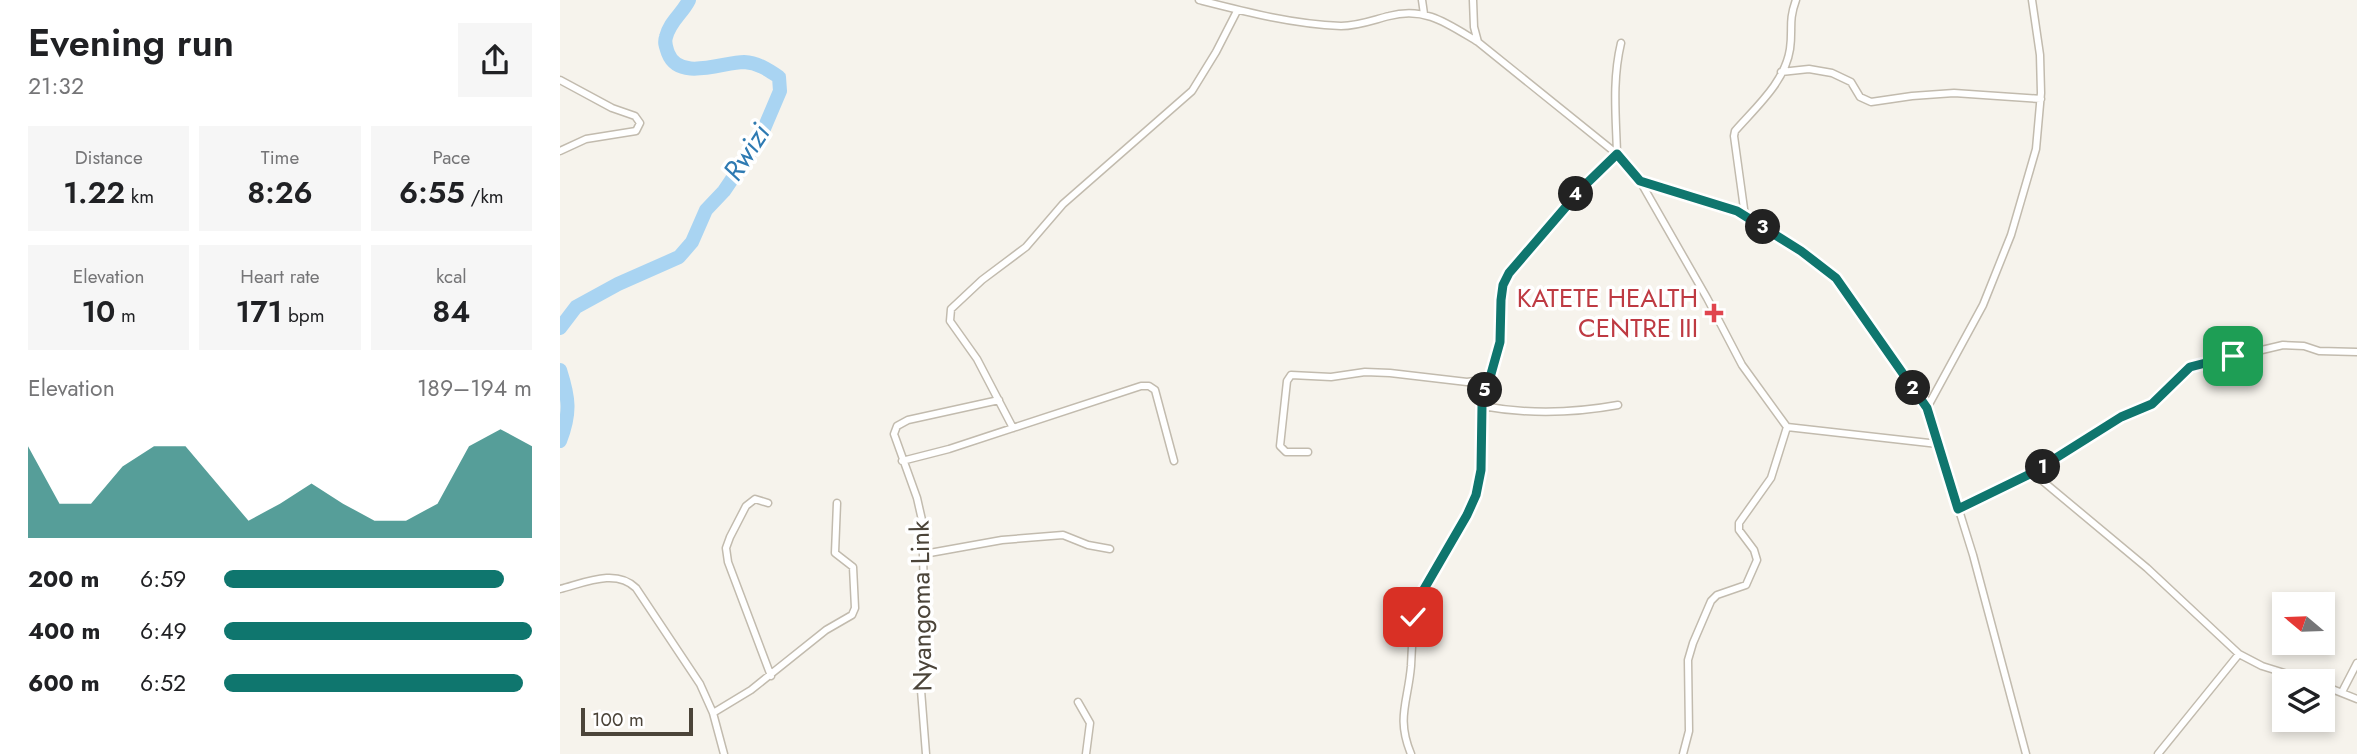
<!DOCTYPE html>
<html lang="en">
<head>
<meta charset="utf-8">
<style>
	:root { --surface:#fff; --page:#f6f6f6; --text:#202124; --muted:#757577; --accent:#0f766e }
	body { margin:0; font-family:Jost,sans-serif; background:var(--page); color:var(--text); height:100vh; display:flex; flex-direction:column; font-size:26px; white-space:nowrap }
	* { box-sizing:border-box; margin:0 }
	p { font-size:23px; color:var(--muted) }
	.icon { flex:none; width:38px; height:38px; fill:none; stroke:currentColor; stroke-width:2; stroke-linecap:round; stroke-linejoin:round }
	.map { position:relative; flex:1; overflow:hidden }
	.sheet { display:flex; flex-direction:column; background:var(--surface); width:560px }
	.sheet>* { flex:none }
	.needle { width:46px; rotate:289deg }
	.tools { position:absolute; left:1712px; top:592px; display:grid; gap:14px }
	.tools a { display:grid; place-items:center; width:63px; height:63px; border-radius:0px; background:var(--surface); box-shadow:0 4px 10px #0003; font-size:35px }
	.scale { position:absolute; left:21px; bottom:18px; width:112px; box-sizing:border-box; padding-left:7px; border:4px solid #4b4439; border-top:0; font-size:19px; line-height:24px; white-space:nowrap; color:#4b4439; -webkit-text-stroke:5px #fff; paint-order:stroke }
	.pin { position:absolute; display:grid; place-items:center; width:60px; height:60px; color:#fff; margin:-30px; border-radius:14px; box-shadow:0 4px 10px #0006 }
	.km { position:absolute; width:35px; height:35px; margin:-18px; border-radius:50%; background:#222; color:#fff; font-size:19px; line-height:35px; text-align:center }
	.round { display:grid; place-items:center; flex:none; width:74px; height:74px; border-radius:0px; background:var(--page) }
	.headline { display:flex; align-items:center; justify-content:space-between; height:119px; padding:0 28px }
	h1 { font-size:38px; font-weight:600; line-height:52px }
	.figures { display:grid; grid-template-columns:repeat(3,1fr); gap:10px; height:119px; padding:7px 28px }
	.figures div { display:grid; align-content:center; border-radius:0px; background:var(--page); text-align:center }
	.figures b { font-size:30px; font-weight:600 }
	.figures small { font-size:19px; font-weight:400 }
	.figures p { font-size:19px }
	.chart { height:196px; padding:14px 28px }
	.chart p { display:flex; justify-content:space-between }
	.chart svg { width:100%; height:126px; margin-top:7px; fill:var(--accent); opacity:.7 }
	ul { padding:0 28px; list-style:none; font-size:23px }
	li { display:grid; grid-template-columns:112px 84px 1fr; align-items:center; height:52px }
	li i { height:18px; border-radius:9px; background:var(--accent) }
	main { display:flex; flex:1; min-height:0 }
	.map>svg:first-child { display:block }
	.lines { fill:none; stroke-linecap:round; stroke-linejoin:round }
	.river { stroke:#a9d4f2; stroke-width:14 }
	.street-casing { stroke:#c2bbae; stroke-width:9 }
	.street { stroke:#fff; stroke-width:6 }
	.route-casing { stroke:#fff; stroke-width:14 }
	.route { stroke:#0f766e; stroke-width:9 }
	.health-dot { fill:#e0444e; stroke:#fff; stroke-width:2.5 }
	.labels { text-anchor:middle; stroke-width:7; stroke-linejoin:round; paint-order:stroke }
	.health-label { font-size:26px; fill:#be3a42; stroke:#fff; text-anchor:end }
	.street-label { font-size:26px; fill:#4b4439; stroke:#fff }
	.water-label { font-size:28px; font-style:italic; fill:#2e7ab2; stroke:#fff }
</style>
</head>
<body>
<main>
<section class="sheet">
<div class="headline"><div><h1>Evening run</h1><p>21:32</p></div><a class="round"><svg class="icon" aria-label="share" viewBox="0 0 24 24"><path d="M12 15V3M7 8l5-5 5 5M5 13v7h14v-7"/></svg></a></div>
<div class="figures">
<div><p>Distance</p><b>1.22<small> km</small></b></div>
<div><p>Time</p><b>8:26</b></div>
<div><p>Pace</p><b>6:55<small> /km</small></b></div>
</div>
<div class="figures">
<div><p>Elevation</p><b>10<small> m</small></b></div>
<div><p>Heart rate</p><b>171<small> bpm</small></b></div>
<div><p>kcal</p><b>84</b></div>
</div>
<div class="chart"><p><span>Elevation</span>189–194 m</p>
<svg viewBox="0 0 160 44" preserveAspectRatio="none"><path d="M0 44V12L10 32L20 32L30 19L40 12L50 12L60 25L70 38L80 32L90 25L100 32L110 38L120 38L130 32L140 12L150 6L160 12V44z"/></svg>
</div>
<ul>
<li><b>200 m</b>6:59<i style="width:91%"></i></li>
<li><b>400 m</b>6:49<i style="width:100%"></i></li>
<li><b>600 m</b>6:52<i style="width:97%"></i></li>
</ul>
</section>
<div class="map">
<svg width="1797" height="754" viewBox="0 0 1797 754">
	<rect width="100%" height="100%" fill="#f6f3ec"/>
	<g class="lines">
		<path class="river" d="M0,328l16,-21 42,-23 61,-27 13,-15 14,-32 18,-19 36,-53 20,-47 -1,-14c-12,-8 -21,-14 -35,-15 -21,0 -65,20 -76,-9 -2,-6 -4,-10 -2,-16 4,-16 16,-23 23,-37
			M0,370c9,28 11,43 0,71"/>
		<defs>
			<path id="street" d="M639,0c47,12 93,24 142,26 17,0 32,-6 48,-10 36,-10 59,8 89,26
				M862,0l2,14
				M913,0l1,27 4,15 139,112 23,27 97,30 64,40 25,18 18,19 83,120 46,147 53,199
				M1221,72l28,-3 23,4 19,9 9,15 11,5 41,-6 42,-3 87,6
				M0,80l52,28 23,8 5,7 -4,8 -50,8 -26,12
				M1080,181l67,117 35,67 45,62 151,17
				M1185,216l-11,-80 1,-5c21,-24 50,-49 55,-82 3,-21 -2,-27 6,-49
				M922,406c44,8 92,7 136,-1
				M1367,408l56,-103 28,-70 25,-86 5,-56 -1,-38 -8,-55
				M453,428l-36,-69 -27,-38 1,-12 31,-29 44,-33 37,-43 129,-113 24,-39 21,-41
				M748,452h-22l-6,-6 7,-65 4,-6 40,2 34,-5 25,1 77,9 22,-3
				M342,461l47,-12 192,-63h8l6,4 19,71
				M1473,473l114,95 92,86
				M208,503l-13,-4 -9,7 -16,31 -4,11 2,14 43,114
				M1398,509l75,-36 88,-56 31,-13 11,-9 17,-21 10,-7 93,-22 21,1 15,5 38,1
				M364,554l78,-14 61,-5 25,10 22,4
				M0,589c24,-6 56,-21 76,-1l64,96 13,29 11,41
				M1762,685l35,14
				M1782,692l15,-29
				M518,702l12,21 -4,31
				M153,713l38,-23 75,-60 26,-15 3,-7 -2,-41 -18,-14 2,-50
				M366,754l-5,-64 4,-63 -3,-107 -5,-22 -23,-64 3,-8 11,-6 91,-20
				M851,754c-15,-36 -3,-52 0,-88 2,-38 1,-57 20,-92 15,-27 38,-52 46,-83 7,-30 1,-60 6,-90 3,-20 16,-40 17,-61 1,-24 -2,-46 9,-67l74,-86 34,-33c-1,-38 -5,-73 4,-111
				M1123,754l6,-23 -1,-71 5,-17 18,-42 6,-6 29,-10 11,-25 -3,-10 -15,-20v-7l32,-45 16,-51
				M1598,754l81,-100 23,12 48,15"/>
		</defs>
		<use href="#street" class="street-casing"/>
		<use href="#street" class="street"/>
	</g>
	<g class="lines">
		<defs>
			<path id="route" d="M853,617l7,-21 47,-81 9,-20 5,-25 1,-64 18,-64 1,-42 2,-15 6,-12 74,-86 34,-33 23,27 97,30 64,40 35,27 91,130 31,101 74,-36 89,-56 31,-13 38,-37 43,-11"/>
		</defs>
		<use href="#route" class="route-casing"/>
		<use href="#route" class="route"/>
	</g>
	<path class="health-dot" d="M1150.5 302.5h7v7h7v7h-7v7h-7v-7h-7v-7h7z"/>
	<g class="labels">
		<g class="health-label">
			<text x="1138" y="307">KATETE HEALTH<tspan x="1138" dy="30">CENTRE III</tspan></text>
		</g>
		<g class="street-label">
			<text transform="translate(361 606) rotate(-91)" y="9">Nyangoma Link</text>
		</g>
		<g class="water-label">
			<text transform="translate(186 152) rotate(-57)" y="10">Rwizi</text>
		</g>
	</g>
</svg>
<div class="tools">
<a><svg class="needle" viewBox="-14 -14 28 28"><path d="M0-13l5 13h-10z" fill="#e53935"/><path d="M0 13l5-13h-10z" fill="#757577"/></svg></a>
<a><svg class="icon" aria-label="layers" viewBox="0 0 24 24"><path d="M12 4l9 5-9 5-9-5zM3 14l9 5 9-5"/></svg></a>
</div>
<div class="scale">100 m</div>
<div class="pin" style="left:1673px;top:356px;background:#1e9e55"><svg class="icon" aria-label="arrive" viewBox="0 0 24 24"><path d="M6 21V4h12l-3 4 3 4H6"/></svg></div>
<div class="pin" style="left:853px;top:617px;background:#d93025"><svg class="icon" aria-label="check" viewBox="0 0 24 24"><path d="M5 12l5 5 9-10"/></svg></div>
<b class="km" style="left:1483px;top:467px">1</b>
<b class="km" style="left:1353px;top:388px">2</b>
<b class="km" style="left:1203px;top:227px">3</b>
<b class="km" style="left:1016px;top:194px">4</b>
<b class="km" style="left:925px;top:390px">5</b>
</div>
</main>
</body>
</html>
